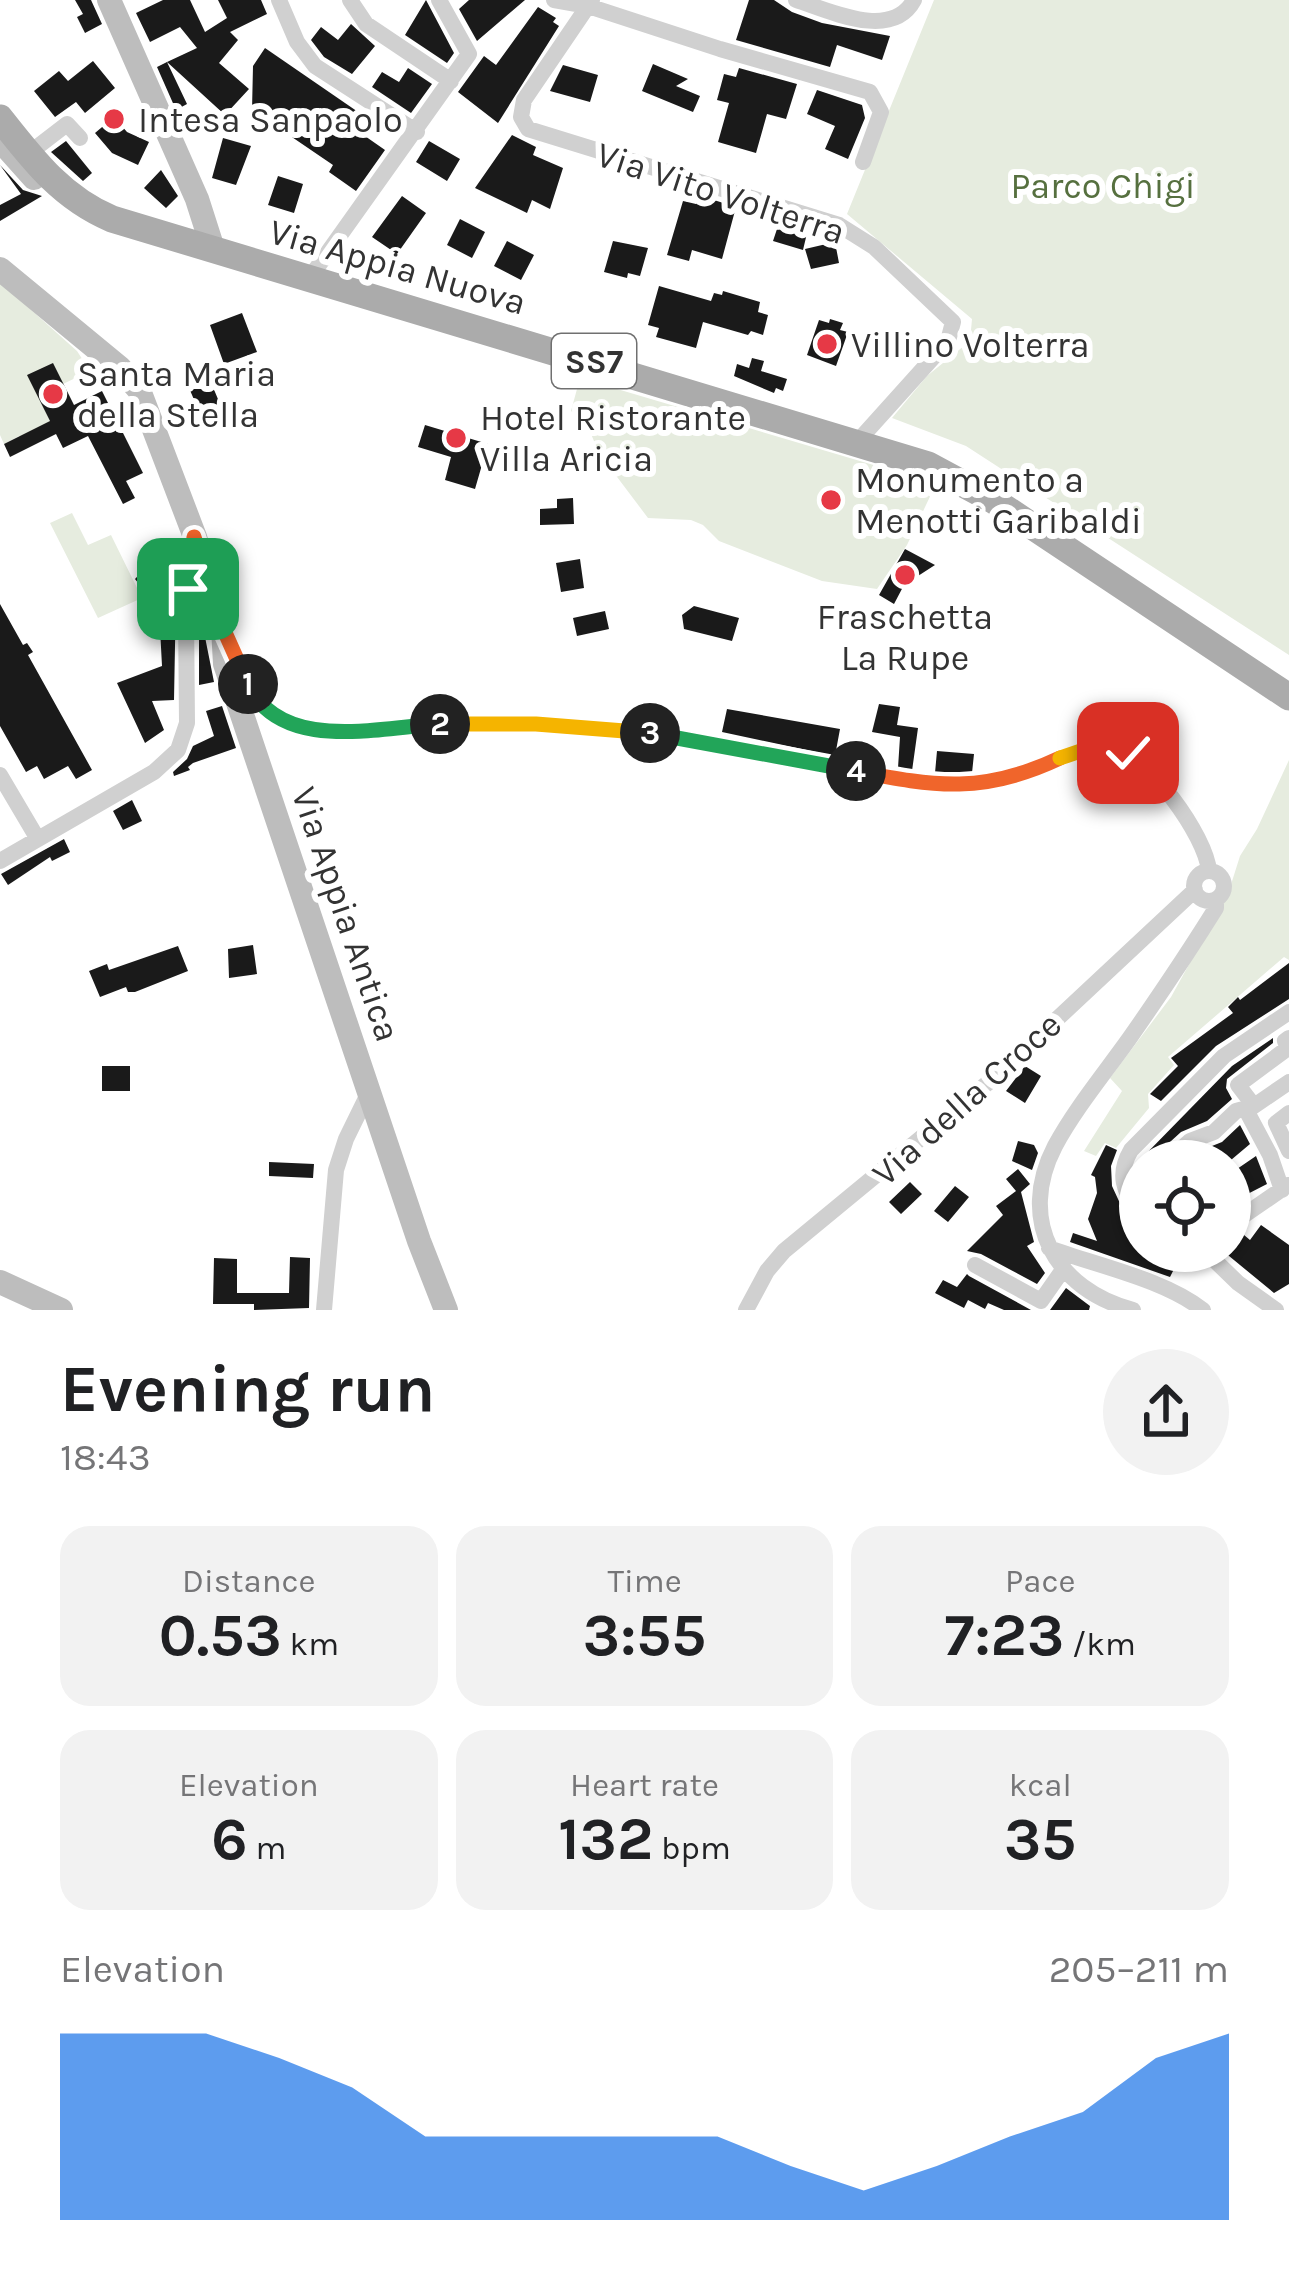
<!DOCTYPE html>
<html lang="en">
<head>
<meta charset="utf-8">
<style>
	:root { --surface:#fff; --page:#f2f2f2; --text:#202124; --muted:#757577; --accent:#1a73e8 }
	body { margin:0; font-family:Karla,sans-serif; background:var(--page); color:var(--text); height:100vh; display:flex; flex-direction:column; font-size:45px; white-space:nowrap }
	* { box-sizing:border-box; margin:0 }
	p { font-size:39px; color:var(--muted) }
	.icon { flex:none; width:66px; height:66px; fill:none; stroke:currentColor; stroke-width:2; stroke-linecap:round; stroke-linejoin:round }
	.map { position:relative; height:1310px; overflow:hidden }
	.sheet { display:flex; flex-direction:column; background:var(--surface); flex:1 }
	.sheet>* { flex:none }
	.fabs { position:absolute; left:1119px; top:1140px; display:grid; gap:24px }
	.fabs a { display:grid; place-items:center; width:132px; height:132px; border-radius:50%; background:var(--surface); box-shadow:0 3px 9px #0004; font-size:60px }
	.pin { position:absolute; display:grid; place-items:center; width:102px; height:102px; color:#fff; margin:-51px; border-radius:24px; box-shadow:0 6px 18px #0006 }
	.km { position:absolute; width:60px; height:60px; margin:-30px; border-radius:50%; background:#222; color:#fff; font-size:33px; line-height:60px; text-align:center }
	.round { display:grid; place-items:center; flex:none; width:126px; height:126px; border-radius:63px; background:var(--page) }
	.headline { display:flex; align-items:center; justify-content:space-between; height:204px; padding:0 60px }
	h1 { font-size:66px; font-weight:700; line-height:90px }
	.figures { display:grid; grid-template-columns:repeat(3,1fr); gap:18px; height:204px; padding:12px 60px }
	.figures div { display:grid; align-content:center; border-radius:30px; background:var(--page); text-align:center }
	.figures b { font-size:60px; font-weight:700 }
	.figures small { font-size:33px; font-weight:400 }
	.figures p { font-size:33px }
	.chart { height:336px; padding:24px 60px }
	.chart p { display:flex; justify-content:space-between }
	.chart svg { width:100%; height:216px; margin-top:12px; fill:var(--accent); opacity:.7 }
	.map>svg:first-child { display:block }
	.green { fill:#e6ecdf }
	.building { fill:#1a1a1a }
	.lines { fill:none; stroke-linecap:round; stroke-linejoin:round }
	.street { stroke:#d0d0d0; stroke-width:16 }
	.secondary { stroke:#bdbdbd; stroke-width:24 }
	.primary { stroke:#ababab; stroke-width:27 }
	.split-1-casing { stroke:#fff; stroke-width:24 }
	.split-2-casing { stroke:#fff; stroke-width:24 }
	.split-3-casing { stroke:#fff; stroke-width:24 }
	.split-4-casing { stroke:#fff; stroke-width:24 }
	.split-5-casing { stroke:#fff; stroke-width:24 }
	.split-6-casing { stroke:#fff; stroke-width:24 }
	.split-1 { stroke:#f0652b; stroke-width:15 }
	.split-2 { stroke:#22a559; stroke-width:15 }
	.split-3 { stroke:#f5b400; stroke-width:15 }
	.split-4 { stroke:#22a559; stroke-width:15 }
	.split-5 { stroke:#f0652b; stroke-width:15 }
	.split-6 { stroke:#f5b400; stroke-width:15 }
	.poi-dot { fill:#e63946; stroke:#fff; stroke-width:4.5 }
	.labels { text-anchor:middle; stroke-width:12; stroke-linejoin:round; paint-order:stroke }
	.shield { fill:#fff; stroke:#707070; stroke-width:3 }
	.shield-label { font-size:33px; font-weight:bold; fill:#333 }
	.poi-label { font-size:36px; fill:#333; stroke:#fff; text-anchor:start }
	.park-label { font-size:36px; fill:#56703f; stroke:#fff }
	.street-label { font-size:36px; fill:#333; stroke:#fff }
</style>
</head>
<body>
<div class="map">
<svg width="1289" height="1310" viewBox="0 0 1289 1310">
	<rect width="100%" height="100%" fill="#fff"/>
	<path class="green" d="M934,0h355v655l-323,-209 -74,-28 35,-42 43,-35 2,-22 -125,-105z
		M0,282l77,69 13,20 -27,13 -35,-9 22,46 -27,20 -4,-5 -15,8 -4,-9z
		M580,378l334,99 21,9 -28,59 -30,44 -55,-8 -103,-40 -16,-16 -12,-5 -43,-2 -49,-65 -13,-31 -15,-11z
		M72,513l16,32 23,-10 31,63 -44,20 -48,-95z
		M1289,760v200l-5,-3 -116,100 6,8 -26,29 1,14 -33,40 -11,-5 -9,13 -12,-5 38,-60 -12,-13 61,-81 57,-103 12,-38 17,-27z"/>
	<path class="building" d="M75,0h16l11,24 -17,9 -8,-16 6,-3z
		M163,0h27l15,32 22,-14 -9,-18h43l6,14 -37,18 8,8 -19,23 30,26 -24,26 -58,-53 30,-14 -17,-21 -30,15 -14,-29z
		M426,0l28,53 -7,10 -42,-28z
		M469,0h56l-48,41 -18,-32z
		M749,0h25l18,12 30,11 68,13 -8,24 -45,-15 -7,22 -94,-27z
		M538,7l18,11 -3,4 6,4 -61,97 -40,-31 26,-36 12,9z
		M351,24l24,22 -23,28 -28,-17 -13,-17 10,-13 17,13z
		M265,48l96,66 -9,13 33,23 -29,41 -27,-19 4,-7 -81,-55 1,-44z
		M93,61l22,27 -30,25 -9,-11 -21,15 -21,-26 25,-20 9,10z
		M167,62l20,42 -11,6 -19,-43z
		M653,64l35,15 -12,7 24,10 -7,16 -51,-21z
		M563,65l35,10 -8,27 -40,-11z
		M408,68l24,16 -21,29 -39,-26 10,-15 17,10z
		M739,68l58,16 -11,35 -19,-5 -11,39 -38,-11 11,-39 -12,-3 7,-26 12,3z
		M817,90l45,15 3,13 -17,41 -23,-10 10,-23 -28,-12z
		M114,117l13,15 22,10 -11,23 -26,-12 -17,-20z
		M512,135l24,12 -3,8 30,13 -13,41 -18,-9 -5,13 -52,-25z
		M223,138l28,8 -15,39 -24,-7z
		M66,141l26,32 -9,8 -32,-29z
		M429,141l31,18 -13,22 -31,-19z
		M0,165l23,25 19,6 -42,25v-16l21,-11z
		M161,170l17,26 -12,12 -22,-20z
		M278,176l25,8 -9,29 -26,-8z
		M698,195l38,12 -14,52 -30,-9 -3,11 -22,-6 16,-54 13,3z
		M402,196l24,17 -29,41 -25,-17z
		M460,219l25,13 -13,26 -25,-13z
		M780,220l28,9 -5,21 -30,-9z
		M507,241l27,14 -13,25 -27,-14z
		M613,241l35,7 -8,28 -12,-3 -1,5 -23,-6z
		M835,242l4,21 -28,6 -6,-20z
		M659,286l52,15 3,-8 8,2 1,-4 37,11 -2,10 10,3 -5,20 -12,-4 -3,4 -45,-13 -7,26 -40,-11 3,-9 -11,-3z
		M242,313l15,39 -33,12 -14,-39z
		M830,319l13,4 -3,7 8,2 -12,34 -29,-11 12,-35 10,3z
		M752,358l12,3 -3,10 26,8 -4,12 -7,-3 -2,5 -40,-17 3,-12 12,4z
		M53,363l21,42 28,-14 41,82 -17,8 9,17 -12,6 -35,-68 -25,12 -7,-14 -46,23 -6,-13 46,-23 -23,-46z
		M210,380l15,36 -20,9 -16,-37z
		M425,425l63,19 -13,45 -30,-9 6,-23 -33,-10z
		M573,498l1,26 -34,1v-16l17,-1v-9z
		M905,549l30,16 -31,20 -10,19 -15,-9z
		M156,557l20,34 -2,109 -22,1 12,29 -19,13 -28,-60 45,-17 -2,-38 -6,1 -2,-29 -17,-21z
		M580,559l4,29 -23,4 -5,-29z
		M0,604l23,41 4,-2 6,9 -5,3 64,115 -16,9 -8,-13 -24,13 -7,-13 -11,6 -26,-46z
		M694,606l45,12 -7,23 -48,-12 -2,-14z
		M199,607l15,75 -15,3z
		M605,611l4,18 -32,7 -4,-18z
		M879,704l21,3 -3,18 21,3 -6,43 -14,-3 2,-31 -28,-5z
		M222,706l14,42 -43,15 -5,4 2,3 -16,6 -1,-4 14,-13 6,-13 21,-10 -8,-25z
		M727,709l113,20 -5,27 -113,-24z
		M937,751l37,3 -2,19h-37z
		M132,800l10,21 -19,9 -10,-19z
		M64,839l6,13 -18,9 -2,-4 -42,28 -7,-11z
		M253,945l4,29 -28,4 -1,-29z
		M178,946l10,25 -53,21h-7l-2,-5 -26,10 -11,-26 18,-7 2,6z
		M1289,963v36l-73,47 -55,55 -11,-7 28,-28 -7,-8 62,-45 -5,-6 10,-10 2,3z
		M1273,1038v5l-46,36 -1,9 6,11 -25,22 -26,11 -22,20 -3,9h-16v29l-4,-15 1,-5 2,-7 3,-5 90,-92z
		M102,1066h28v25h-28z
		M1025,1066l16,10 -16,27 -19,-12z
		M1240,1125l10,19 -19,16 6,9 19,-13 11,28 -37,19v-42h-43l10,-9 25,-10z
		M1018,1141l16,4 4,8 -6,17 -20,-9z
		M1106,1145l11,5 -6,16 1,20 12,26 16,13v26h43l-13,26 -100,-35 3,-9 24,8 -9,-22 9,-26 -2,-16 -4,-2z
		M269,1162l45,2 -1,14 -44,-2z
		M1018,1169l12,15 -9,8 13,50 -7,4 18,27 -8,11 -56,-30 -14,-3 36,-36 -7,-9 20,-15 -10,-12z
		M910,1182l12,12 -21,20 -12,-12z
		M955,1186l14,11 -21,25 -14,-11z
		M1261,1225l28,20v39l-15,9 -51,-42h7v-5l14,-11 6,5z
		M290,1257l20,1 -1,50 -55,2v-6h-41l1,-46 23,1v34h52z
		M967,1274l2,2 62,34h-27l-16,-7 -3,6 -17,-9 -4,8 -29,-15 8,-13 14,7z
		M1066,1288l24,18 -1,4h-39z"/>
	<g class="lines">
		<path class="street" d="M279,0l18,42 18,24 102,66
			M350,0l16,24 85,57
			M554,0l34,6 132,43 150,43 11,20 -18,50
			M592,0l-68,100 -3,17 7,12 311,96 35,22 79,75 -5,19 -90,100
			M796,0c34,11 96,41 118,0
			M28,154l39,-30 13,14
			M311,276l158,-222 -30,-54
			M226,634c24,39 19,72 69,89 51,17 102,2 154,0 101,-2 201,7 299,27 62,12 155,39 216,37 46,-2 113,-47 148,-40 36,8 94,89 97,124
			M0,775l36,61
			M0,861l154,-89 24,-22 9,-27 -1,-111 8,-68
			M1194 886a15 15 0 1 1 30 0a15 15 0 1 1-30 0Z
			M1254,1106l-16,-21 50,-37 -3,-7 4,-3
			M1245,1108l25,47 12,35
			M1289,1113l-13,10 13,28
			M1168,1161l22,-20 24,-9 22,-21 18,-5 35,-24
			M1140,1212c-17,-20 -23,-38 -9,-62l93,-94 65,-44
			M1230,1225l58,-40
			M1049,1248c49,18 114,31 154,62
			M1205,1251l33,32 38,27
			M975,1265l66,36 21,-30
			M324,1310l12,-140 10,-31 23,-47
			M746,1310l21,-39 17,-20 211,-174 200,-187
			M1133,1310c-77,-20 -117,-89 -78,-164 20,-37 49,-72 74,-107 30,-43 59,-86 87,-131v-8"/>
		<path class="secondary" d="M109,0l88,199 16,50
			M0,140l34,38
			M0,269l120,99 19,22 56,147 28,91 2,36 194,577 27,69
			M0,1282l61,28"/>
		<path class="primary" d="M0,118c33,42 62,80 112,101l816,246 65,35 296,197"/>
	</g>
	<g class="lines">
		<defs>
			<path id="split-1" d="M188,589l6,-52 29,91 25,56"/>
			<path id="split-2" d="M248,684c33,70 132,43 192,40"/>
			<path id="split-3" d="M440,724h96l114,9"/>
			<path id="split-4" d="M650,733l206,38"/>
			<path id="split-5" d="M856,771c80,16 128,23 204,-13"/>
			<path id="split-6" d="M1060,758l35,-12 33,7"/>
		</defs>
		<use href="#split-1" class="split-1-casing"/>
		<use href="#split-2" class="split-2-casing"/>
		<use href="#split-3" class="split-3-casing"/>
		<use href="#split-4" class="split-4-casing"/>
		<use href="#split-5" class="split-5-casing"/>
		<use href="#split-6" class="split-6-casing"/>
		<use href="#split-1" class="split-1"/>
		<use href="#split-2" class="split-2"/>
		<use href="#split-3" class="split-3"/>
		<use href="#split-4" class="split-4"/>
		<use href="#split-5" class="split-5"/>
		<use href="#split-6" class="split-6"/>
	</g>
	<g class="poi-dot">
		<circle cx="114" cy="119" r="12"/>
		<circle cx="827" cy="344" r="12"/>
		<circle cx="53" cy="394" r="12"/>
		<circle cx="456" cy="438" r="12"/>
		<circle cx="831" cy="500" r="12"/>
		<circle cx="905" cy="575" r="12"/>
	</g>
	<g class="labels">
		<rect class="shield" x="552" y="334" width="84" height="54" rx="9"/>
		<g class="shield-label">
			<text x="594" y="373">SS7</text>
		</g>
		<g class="poi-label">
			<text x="138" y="132">Intesa Sanpaolo</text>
			<text x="851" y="357">Villino Volterra</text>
			<text x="77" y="386">Santa Maria<tspan x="77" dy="41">della Stella</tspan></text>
			<text x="480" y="430">Hotel Ristorante<tspan x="480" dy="41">Villa Aricia</tspan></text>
			<text x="855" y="492">Monumento a<tspan x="855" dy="41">Menotti Garibaldi</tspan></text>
			<text x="905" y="629" text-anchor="middle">Fraschetta<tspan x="905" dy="41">La Rupe</tspan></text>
		</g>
		<g class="park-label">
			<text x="1103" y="198">Parco Chigi</text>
		</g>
		<g class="street-label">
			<text transform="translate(721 192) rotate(18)" y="13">Via Vito Volterra</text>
			<text transform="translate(398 266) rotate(16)" y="13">Via Appia Nuova</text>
			<text transform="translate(347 914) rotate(71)" y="13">Via Appia Antica</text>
			<text transform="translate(966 1098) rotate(-42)" y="13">Via della Croce</text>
		</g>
	</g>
</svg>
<div class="fabs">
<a><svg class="icon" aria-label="locate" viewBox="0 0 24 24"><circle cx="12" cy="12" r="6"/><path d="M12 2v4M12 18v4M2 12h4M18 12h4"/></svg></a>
</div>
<div class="pin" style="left:188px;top:589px;background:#1e9e55"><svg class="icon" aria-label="arrive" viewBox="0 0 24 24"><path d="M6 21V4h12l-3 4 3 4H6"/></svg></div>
<div class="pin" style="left:1128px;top:753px;background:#d93025"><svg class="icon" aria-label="check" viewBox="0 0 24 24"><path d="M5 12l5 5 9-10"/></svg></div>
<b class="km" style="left:248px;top:684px">1</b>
<b class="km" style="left:440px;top:724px">2</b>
<b class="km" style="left:650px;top:733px">3</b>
<b class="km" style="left:856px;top:771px">4</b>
</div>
<section class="sheet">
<div class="headline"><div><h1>Evening run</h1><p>18:43</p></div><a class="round"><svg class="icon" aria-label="share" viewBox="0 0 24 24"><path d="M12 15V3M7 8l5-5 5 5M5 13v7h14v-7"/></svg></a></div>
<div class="figures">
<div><p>Distance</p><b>0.53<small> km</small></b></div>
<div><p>Time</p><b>3:55</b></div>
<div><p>Pace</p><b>7:23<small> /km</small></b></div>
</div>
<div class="figures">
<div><p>Elevation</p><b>6<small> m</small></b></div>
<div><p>Heart rate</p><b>132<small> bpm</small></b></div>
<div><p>kcal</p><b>35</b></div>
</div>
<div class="chart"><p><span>Elevation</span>205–211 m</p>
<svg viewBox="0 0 160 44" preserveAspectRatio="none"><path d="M0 44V6L10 6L20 6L30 11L40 17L50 27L60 27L70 27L80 27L90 27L100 33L110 38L120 33L130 27L140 22L150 11L160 6V44z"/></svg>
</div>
</section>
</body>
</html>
